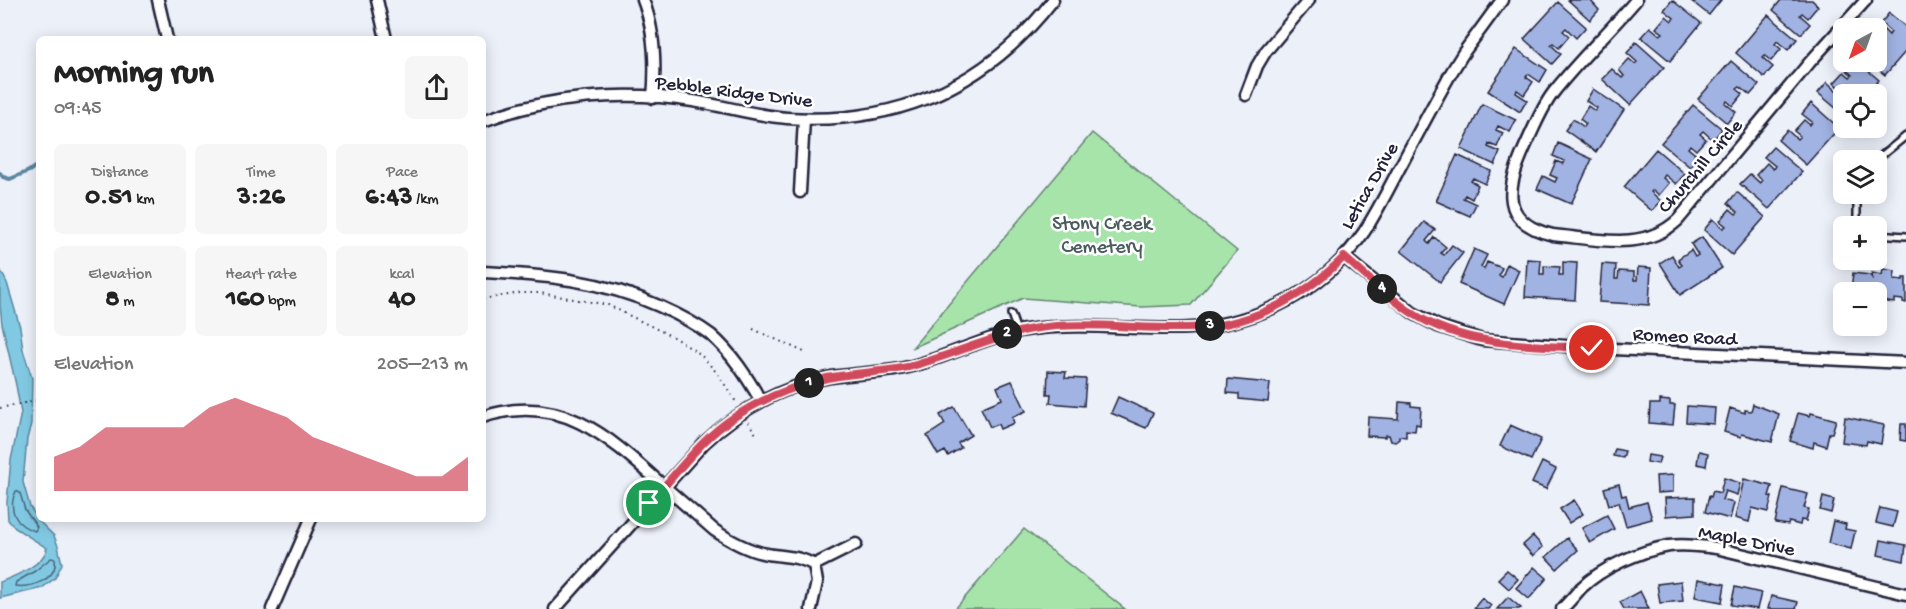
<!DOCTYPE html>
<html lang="en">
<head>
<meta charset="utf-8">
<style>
	:root { --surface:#fff; --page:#f6f6f6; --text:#222; --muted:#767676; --accent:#d1495b }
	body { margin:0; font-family:"Gochi Hand",sans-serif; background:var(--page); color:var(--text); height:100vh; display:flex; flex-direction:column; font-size:22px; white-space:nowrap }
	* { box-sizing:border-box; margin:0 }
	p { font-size:20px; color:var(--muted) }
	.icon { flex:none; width:33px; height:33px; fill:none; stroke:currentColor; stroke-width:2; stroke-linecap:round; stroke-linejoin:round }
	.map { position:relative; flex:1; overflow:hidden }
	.side { position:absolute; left:36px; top:36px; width:450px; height:486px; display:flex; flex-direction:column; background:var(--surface); border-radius:9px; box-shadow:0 3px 15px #0003 }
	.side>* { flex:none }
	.needle { width:39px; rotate:221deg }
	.fabs { position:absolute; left:1833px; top:18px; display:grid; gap:12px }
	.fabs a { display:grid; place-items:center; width:54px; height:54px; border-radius:9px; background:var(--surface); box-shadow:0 3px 15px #0003; font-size:30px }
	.pin { position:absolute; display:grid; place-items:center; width:51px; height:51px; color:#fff; margin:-26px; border:3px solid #fff; border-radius:50%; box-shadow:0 2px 6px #0007 }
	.km { position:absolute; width:30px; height:30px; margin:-15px; border-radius:50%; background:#222; color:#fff; font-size:16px; line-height:30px; text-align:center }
	.round { display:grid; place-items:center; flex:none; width:63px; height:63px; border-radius:9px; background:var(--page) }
	.head { display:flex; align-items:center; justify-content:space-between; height:102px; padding:0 18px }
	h1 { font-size:33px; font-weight:700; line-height:45px }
	.stats { display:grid; grid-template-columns:repeat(3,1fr); gap:9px; height:102px; padding:6px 18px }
	.stats div { display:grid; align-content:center; border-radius:9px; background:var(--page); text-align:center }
	.stats b { font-size:26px; font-weight:700 }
	.stats small { font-size:16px; font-weight:400 }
	.stats p { font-size:16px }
	.chart { height:168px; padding:12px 18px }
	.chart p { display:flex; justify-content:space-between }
	.chart svg { width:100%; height:108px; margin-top:6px; fill:var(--accent); opacity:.7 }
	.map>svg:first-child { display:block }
	.green { fill:#a7e4aa; stroke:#648372; stroke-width:1.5 }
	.water { fill:#81c9e2; stroke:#5b869f; stroke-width:1.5 }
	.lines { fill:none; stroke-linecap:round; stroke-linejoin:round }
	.shore { stroke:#48657e; stroke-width:1.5 }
	.stream { stroke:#5b869f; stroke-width:4 }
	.building { fill:#a1b3e2; stroke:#22223b; stroke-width:1.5 }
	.lane-casing { stroke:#22223b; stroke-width:10 }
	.street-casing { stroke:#22223b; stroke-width:15 }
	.path { stroke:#22223b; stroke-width:2; stroke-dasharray:1.5 4.5; stroke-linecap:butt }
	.lane { stroke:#fff; stroke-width:5 }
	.street { stroke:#fff; stroke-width:10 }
	.route-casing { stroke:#fff; stroke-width:12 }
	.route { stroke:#d1495b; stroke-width:8 }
	.labels { text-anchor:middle; stroke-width:5; stroke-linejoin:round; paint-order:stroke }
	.street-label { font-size:20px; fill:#22223b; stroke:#fff }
	.park-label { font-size:20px; fill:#4a5c5c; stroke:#fff }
</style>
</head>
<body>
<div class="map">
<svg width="1906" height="609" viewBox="0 0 1906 609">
	<rect width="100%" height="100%" fill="#ecf0f9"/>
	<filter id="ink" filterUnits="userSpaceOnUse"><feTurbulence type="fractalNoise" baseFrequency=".0167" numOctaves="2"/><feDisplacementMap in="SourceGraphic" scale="12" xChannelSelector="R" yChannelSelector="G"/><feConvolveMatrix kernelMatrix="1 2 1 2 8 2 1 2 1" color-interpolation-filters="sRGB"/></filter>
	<g filter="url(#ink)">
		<path class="green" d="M1092,133l145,118 -46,54 -50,2 -118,-9 -111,50z
			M1024,529l101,80h-170z"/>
		<path class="water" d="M0,269l7,14 13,44 3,23 9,28 -1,46 -4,15 -4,43 7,25 9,14 15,15 4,10 4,18 -7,14 -13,10 -42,10v-16c15,-6 44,-17 47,-34l-32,-20 -7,-8 -1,-18 4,-42 10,-47 -5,-28 -14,-61 -2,-19z"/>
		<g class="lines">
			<path class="shore" d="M16,491l4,2 5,17 12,17 -2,4c-19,-5 -28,-21 -19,-40z
				M51,558l4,1c3,21 -24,29 -40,27l1,-4 19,-11z"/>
			<path class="stream" d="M0,173l3,4 7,2 19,-8 10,-7"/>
		</g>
		<path class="building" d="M1568,0h22l9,10 -9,10z
			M1672,0l29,23 -31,38 -29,-24 9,-10 10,8 3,-2 -7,-5 10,-12 6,5 2,-3 -10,-8z
			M1690,0h31l-12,15z
			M1781,0h31l6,6 -10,12 -6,-5 -2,2 10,9 -9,10 -28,-24z
			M1558,2l28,25 -10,11 -10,-10 -3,3 6,5 -10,12 -6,-5 -2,2 10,9 -9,10 -28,-25z
			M1889,13l17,14v24l-21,24 -16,-13h7v-14l3,-2 -3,-2v-8l7,-7 6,6 2,-3 -10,-9z
			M1768,15l29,24 -9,11 -11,-9 -2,3 6,5 -10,12 -6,-5 -2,2 10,9 -9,10 -28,-24z
			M1636,42l28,25 -34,38 -28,-26 10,-10 10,9 2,-2 -5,-6 10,-11 6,5 2,-2 -10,-9z
			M1516,49l31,21 -7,12 -12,-8 -2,3 7,5 -9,13 -7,-5 -1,3 11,7 -7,12 -32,-21z
			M1731,61l28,24 -9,10 -10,-8 -3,2 6,5 -10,12 -6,-5 -2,2 11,9 -9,11 -29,-24z
			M1845,62h13l21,18 -13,14h-22v21l-26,-22 9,-11 10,9 3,-2 -6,-6 10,-11 6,5 2,-2 -10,-9z
			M1593,89l31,21 -28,42 -31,-22 8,-11 11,8 2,-3 -6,-5 8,-13 7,5 2,-3 -11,-7z
			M1811,103l28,25 -33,37 -28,-25 9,-10 10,9 3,-3 -6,-5 10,-11 6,5 2,-3 -10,-8z
			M1482,104l34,16 -6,12 -12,-6 -2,4 7,3 -6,14 -8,-3 -1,3 12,5 -5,13 -34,-16z
			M1693,105l29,24 -9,11 -10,-9 -3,3 6,5 -10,11 -6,-5 -2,3 11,9 -9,10 -29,-24z
			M1558,143l34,16 -21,45 -34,-15 6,-13 12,6 2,-4 -7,-3 6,-14 7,3 2,-3 -12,-5z
			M1773,147l29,25 -33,37 -29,-25 10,-10 10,9 2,-3 -6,-5 11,-12 6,6 2,-3 -11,-9z
			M1656,149l29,25 -9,10 -11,-9 -2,3 6,5 -10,12 -6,-5 -2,2 10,9 -9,10 -28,-24z
			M1457,155l34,16 -6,13 -12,-6 -2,3 7,4 -6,14 -7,-4 -2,3 13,6 -6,12 -34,-15z
			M1737,192l28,25 -33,38 -28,-25 9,-11 10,9 3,-2 -6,-5 10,-12 6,5 2,-2 -10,-9z
			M1424,222l11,8 -9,11 3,3 5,-7 12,10 -5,6 3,2 8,-10 11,8 -23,29 -39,-31z
			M1702,237l20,31 -42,27 -20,-32 12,-8 7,12 3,-2 -4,-6 13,-9 4,7 3,-2 -7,-11z
			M1474,249l13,6 -6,12 3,2 3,-7 15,6 -3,7 3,2 5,-13 12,6 -15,34 -45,-20z
			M1527,259l14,1 -1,14h4v-8l16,1 -1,8h4v-13l14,1 -2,37 -50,-3z
			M1602,264l14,1 -1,14h3l1,-8 15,1v8h3l1,-13 13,1 -2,37 -50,-3z
			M1883,269l12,2 -1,8 9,1v-2h3v25l-3,-1v-2l-9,-1v4l-13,-2v-4h-5v-5h-5v-3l-4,-1v4l-16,-2 2,-17 17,2 2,3v-5l10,2z
			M1048,371l18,1 -1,6 21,1 -2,27 -34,-3 1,-9h-4z
			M1228,379l42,4 -2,19 -29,-3v-5l-12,-1z
			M1012,381l14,30 -14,6 2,6 -14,6 -2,-5 -8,3 -9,-19 21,-9 -5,-12z
			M1118,397l35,16 -7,15 -35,-15z
			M1660,400l10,1v4h5l-2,20 -24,-2 1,-19h10z
			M1399,402l12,1v3l10,1 -1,18 -4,-1 -1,7 -9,-1v7l-7,-1v3l-4,3 -4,-1 -2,-6h-4v2l-18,-1 1,-19 30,2z
			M1753,404l26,10 -7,28 -30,-8 -1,3 -17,-5 6,-24 15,5v-3l6,1z
			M1687,406l28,2 -1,16 -28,-2z
			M954,407l17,28 -13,8 3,5 -13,8 -3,-5 -7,4 -11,-19 18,-12 -5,-9z
			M1798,413l12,3 1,-3 25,7 -4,13h-3l-3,13 -12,-4 -1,6 -23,-7z
			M1845,417l39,8 -3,19 -14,-3 -1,4 -24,-3z
			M1901,424h5v17l-6,-1z
			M1510,425l31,14 -10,21 -31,-14z
			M1615,449l10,2 -2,7 -10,-2z
			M1699,451l9,2 -2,13 -9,-2z
			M1648,455l12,2 -2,7 -11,-2z
			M1542,462l14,7 -10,20 -14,-6z
			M1673,475v17l-16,1 -1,-17z
			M1724,478l16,5 -3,12 -12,-4 -3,9 12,3 -4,16 -25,-7 4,-16 2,1 2,-6 7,2z
			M1744,479l28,7 -3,10 3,1 -4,15 -16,-4 -3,14 -14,-4z
			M1619,484l3,12 4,-1 3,12 18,-5 5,17 -26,7 -7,-24 -10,3 -5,-17z
			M1783,488l25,6 -4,14 5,1 -3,12 -5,-1 -1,5 -11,-3 -1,3 -13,-2z
			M1695,497v17l-29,2 -1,-18z
			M1823,497l11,3 -3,13 -11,-3z
			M1574,500l9,14 -14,9 -9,-14z
			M1880,508l17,4 -4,15 -17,-4z
			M1607,515l7,14 -24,14 -8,-15z
			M1833,521l13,3 -1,5 10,2 -4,18 -23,-6z
			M1533,536l10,11 -10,9 -10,-11z
			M1567,538l11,12 -21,19 -11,-12z
			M1881,540l25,5 -2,16 -26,-6z
			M1534,567l13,11 -18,21 -13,-11z
			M1507,570l11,9 -9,10 -11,-10z
			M1698,579l27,5 -3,18 -27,-5z
			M1681,581l2,20 -23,2 -3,-19z
			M1735,587l26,6 -4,16 -26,-4z
			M1640,591l9,18h-25l-4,-7z
			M1771,596l27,6 -2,7h-28z
			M1508,597l13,11 -2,1h-22z
			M1482,598l9,8 -3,3h-13l-1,-1z"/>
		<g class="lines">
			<defs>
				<path id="lane" d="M1876,160l30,-24
					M1857,194v32
					M1876,234l30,2
					M1011,314l6,17"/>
				<path id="street" d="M158,0l9,39
					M377,0l9,39
					M643,0c12,31 13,65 10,98
					M1636,0c-27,32 -57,60 -83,93 -10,13 -17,30 -24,45 -19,41 -36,83 24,97 43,4 91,17 125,-15l132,-158 56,-62
					M1246,95l11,-29 9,-15 43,-51
					M483,121c65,-25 142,-31 210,-20 32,5 63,15 94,17 109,7 199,-31 266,-118
					M800,192l4,-73
					M1344,257l69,56 25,13 44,14 110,8 314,15
					M483,272c61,3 119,8 176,34 18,8 36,17 52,29 21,18 36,42 50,66
					M483,417c75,-25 124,18 175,64 19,17 38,33 56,49 15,10 31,19 48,23 18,4 36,2 52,12l42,-21
					M272,609l39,-90
					M555,609l149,-166c35,-33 79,-57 127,-66 21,-3 42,-4 63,-7 48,-8 91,-36 139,-41 53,-7 106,2 159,-1 69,-5 132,-38 172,-96 13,-20 24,-42 35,-63 17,-32 34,-64 52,-96l13,-21 38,-52
					M811,609l6,-27 -3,-17
					M1562,609c7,-7 13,-14 19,-21 22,-21 59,-37 88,-42 15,-2 32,0 47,2l190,46"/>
			</defs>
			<use href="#lane" class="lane-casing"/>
			<use href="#street" class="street-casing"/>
			<path class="path" d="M483,299l37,-6h20l68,12 65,32 27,17 18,20 18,28
				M753,329l51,23
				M0,408l39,-8
				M748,422l10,15"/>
			<use href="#lane" class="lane"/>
			<use href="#street" class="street"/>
		</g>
	</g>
	<g class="lines" filter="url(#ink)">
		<defs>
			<path id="route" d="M649,503c19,-20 35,-41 55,-61 33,-33 78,-53 123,-64 28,-6 57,-5 85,-12 51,-14 90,-36 144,-40 44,-3 88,3 132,2 61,-1 114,-29 156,-71 22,19 44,40 68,56 53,34 119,32 180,35"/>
		</defs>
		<use href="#route" class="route-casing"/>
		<use href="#route" class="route"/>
	</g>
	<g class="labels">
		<g class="street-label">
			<text transform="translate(734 90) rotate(7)" y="7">Pebble Ridge Drive</text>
			<text transform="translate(1699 165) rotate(-49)" y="7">Churchill Circle</text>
			<text transform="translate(1368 185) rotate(-60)" y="7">Letica Drive</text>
			<text transform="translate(1685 335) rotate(3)" y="7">Romeo Road</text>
			<text transform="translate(1747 539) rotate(11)" y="7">Maple Drive</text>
		</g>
		<g class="park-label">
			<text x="1102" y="229">Stony Creek<tspan x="1102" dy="23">Cemetery</tspan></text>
		</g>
	</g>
</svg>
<div class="fabs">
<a><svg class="needle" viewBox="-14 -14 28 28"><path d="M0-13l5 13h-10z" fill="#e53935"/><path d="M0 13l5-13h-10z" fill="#767676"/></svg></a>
<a><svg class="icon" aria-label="locate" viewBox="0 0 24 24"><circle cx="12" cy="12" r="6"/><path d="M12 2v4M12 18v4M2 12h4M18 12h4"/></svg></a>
<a><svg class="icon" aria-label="layers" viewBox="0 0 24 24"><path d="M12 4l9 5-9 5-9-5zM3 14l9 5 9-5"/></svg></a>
<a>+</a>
<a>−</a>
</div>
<div class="pin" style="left:649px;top:503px;background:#1e9e55"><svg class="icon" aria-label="arrive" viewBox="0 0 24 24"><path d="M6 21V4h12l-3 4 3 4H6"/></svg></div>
<div class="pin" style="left:1592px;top:348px;background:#d93025"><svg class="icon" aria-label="check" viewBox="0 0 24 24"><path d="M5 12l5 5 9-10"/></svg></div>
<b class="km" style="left:809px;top:383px">1</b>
<b class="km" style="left:1007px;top:334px">2</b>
<b class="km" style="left:1210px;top:326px">3</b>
<b class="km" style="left:1382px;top:289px">4</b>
<section class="side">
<div class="head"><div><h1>Morning run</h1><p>09:45</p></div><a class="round"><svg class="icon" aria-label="share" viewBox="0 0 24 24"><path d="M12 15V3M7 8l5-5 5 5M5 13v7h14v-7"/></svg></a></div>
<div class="stats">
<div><p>Distance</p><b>0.51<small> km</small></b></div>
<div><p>Time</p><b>3:26</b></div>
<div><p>Pace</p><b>6:43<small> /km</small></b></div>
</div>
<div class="stats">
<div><p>Elevation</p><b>8<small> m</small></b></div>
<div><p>Heart rate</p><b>160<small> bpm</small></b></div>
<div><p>kcal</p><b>40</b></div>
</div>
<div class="chart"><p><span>Elevation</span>205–213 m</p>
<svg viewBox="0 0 160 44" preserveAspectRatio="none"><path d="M0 44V30L10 26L20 18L30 18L40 18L50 18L60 10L70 6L80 10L90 14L100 22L110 26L120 30L130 34L140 38L150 38L160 30V44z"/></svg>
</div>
</section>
</div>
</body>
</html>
